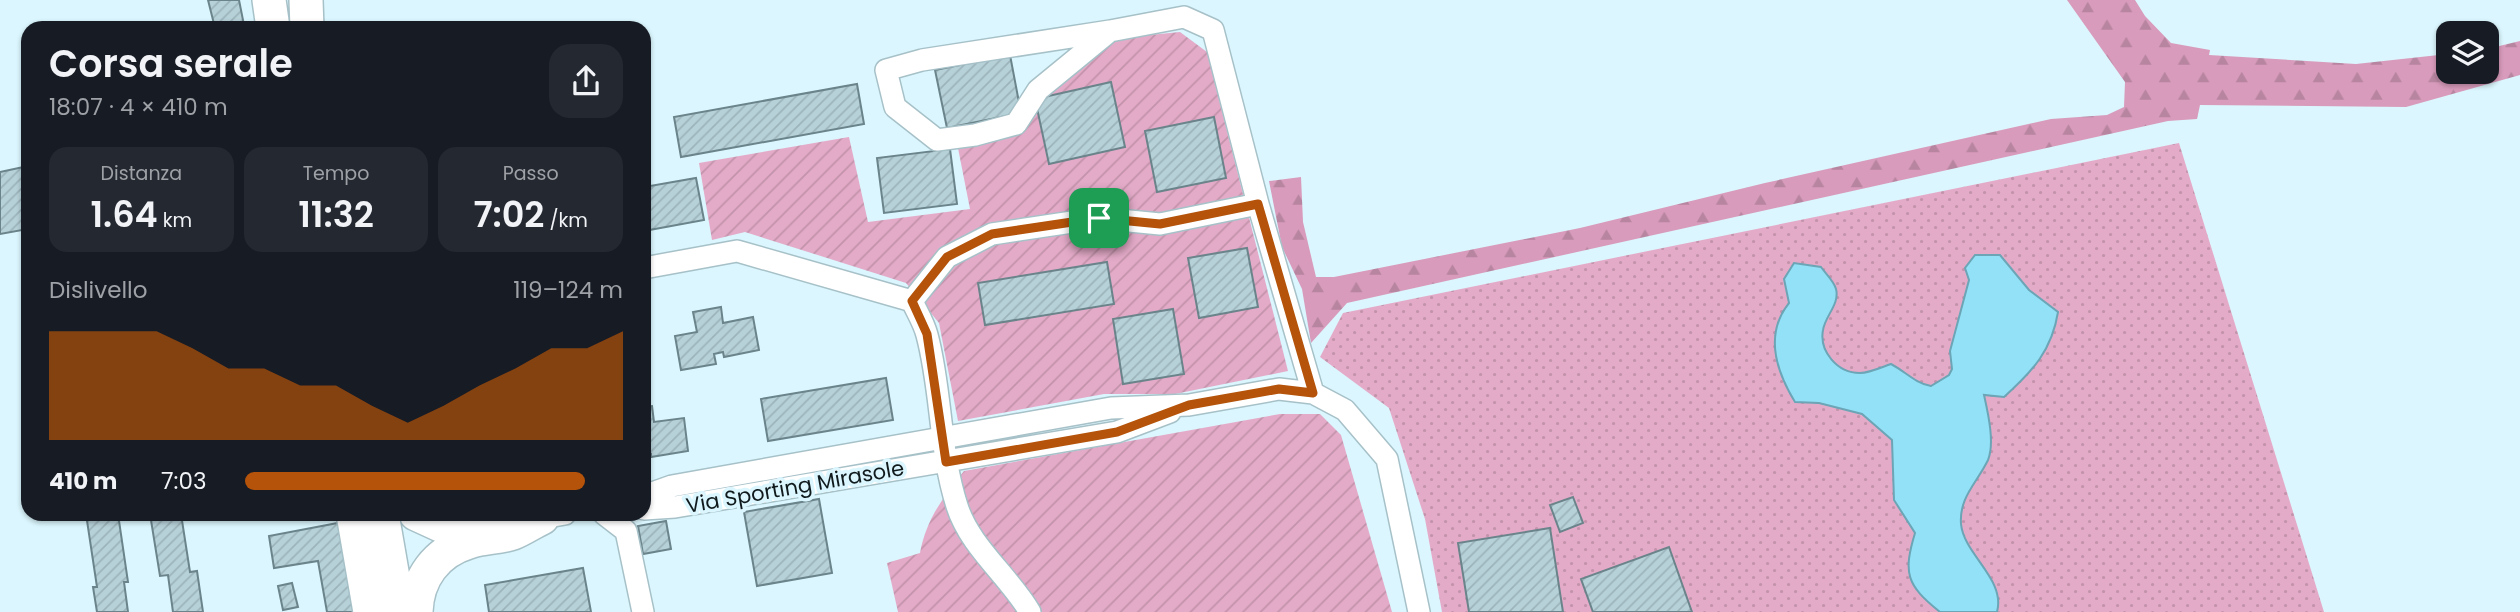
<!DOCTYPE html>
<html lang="it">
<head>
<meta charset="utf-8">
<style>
	:root { --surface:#171b24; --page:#242831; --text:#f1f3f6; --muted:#9ea1a6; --accent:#b45309 }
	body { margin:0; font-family:Poppins,sans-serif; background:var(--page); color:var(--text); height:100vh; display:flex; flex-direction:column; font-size:26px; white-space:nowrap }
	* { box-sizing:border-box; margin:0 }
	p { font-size:23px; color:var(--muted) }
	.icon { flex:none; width:38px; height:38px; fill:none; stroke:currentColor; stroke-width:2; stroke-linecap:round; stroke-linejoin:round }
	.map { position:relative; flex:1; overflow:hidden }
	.sheet { position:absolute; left:21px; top:21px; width:630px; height:500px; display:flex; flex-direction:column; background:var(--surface); border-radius:21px; box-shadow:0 2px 5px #0004 }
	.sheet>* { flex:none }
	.tools { position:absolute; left:2436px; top:21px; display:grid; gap:14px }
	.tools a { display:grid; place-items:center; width:63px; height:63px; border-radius:14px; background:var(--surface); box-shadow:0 2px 5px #0004; font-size:35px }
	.pin { position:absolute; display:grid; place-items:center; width:60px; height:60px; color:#fff; margin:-30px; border-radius:14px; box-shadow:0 4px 10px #0006 }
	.round { display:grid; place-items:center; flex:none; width:74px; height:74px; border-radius:21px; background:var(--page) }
	.overview { display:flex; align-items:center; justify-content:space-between; height:119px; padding:0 28px }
	h1 { font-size:38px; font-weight:600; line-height:52px }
	.stats { display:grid; grid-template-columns:repeat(3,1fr); gap:10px; height:119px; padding:7px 28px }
	.stats div { display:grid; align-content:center; border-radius:18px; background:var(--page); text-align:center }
	.stats b { font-size:35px; font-weight:600 }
	.stats small { font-size:19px; font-weight:400 }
	.stats p { font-size:19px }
	.chart { height:196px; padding:14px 28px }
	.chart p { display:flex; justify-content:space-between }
	.chart svg { width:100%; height:126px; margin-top:7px; fill:var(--accent); opacity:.7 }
	ul { padding:0 28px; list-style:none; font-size:23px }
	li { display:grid; grid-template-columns:112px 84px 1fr; align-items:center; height:52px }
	li i { height:18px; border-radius:9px; background:var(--accent) }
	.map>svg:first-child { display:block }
	.grass { fill:url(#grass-dots) }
	.forest { fill:url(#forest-firs) }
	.garden { fill:url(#garden-furrows) }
	.water { fill:#92e1f7; stroke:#6ba5b6; stroke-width:2 }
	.building { fill:url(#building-hatch); stroke:#6b848b; stroke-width:2 }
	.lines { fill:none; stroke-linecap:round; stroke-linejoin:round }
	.minor-casing { stroke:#a7c1c8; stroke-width:24 }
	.primary-casing { stroke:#a7c1c8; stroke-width:36 }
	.minor { stroke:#fff; stroke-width:21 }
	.primary { stroke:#fff; stroke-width:33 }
	.route-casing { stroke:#fff; stroke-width:14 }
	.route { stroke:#b45309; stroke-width:9 }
	.labels { text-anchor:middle; stroke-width:7; stroke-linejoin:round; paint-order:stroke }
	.street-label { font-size:21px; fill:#101a1d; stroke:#dbf6fe }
</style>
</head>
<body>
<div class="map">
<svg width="2520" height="612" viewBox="0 0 2520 612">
	<defs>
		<pattern id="grass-dots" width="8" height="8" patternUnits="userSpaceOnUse" patternTransform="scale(1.75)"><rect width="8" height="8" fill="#e4abc8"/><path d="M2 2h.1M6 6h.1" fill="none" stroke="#c393ab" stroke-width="1.8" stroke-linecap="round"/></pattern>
		<pattern id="forest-firs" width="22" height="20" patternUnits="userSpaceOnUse" patternTransform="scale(1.75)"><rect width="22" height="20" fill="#d89bbb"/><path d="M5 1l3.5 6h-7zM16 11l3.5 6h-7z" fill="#b885a0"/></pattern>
		<pattern id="garden-furrows" width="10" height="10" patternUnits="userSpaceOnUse" patternTransform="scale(1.75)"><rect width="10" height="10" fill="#e4abc8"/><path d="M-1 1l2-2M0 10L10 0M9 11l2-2" fill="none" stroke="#c393ab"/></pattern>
		<pattern id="building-hatch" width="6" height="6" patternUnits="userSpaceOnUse" patternTransform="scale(1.75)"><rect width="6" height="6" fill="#b7d1d9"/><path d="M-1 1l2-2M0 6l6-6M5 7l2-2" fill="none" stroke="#9cb3ba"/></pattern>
	</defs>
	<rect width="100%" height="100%" fill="#dbf6fe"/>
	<path class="grass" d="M2179,143l145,469h-882l-17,-93 -36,-111 -69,-51 23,-44z"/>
	<path class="forest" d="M2067,0h68l10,16 26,27 39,7 -1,5 147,9 92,-10v18h39v-23l33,-8v34l-114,32 -206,-2 -3,14 -29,2 -821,182 -36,40 -9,-54 -20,-42 -13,-66 32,-4 2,45 13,55h18l246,-49 185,-45 286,-64 56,-4 17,-8 1,-25z"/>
	<path class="garden" d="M1180,32l27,20 81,319 -113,23h-71l-146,27 -19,-98 -33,-40 -161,-51 -33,8 -13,-77 150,-26 19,85 102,-13 -13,-66 51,-9 71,-67 40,-29z
		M1280,414h40l21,21 51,177h-494l-11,-49 33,-10c6,-33 23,-56 44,-82z"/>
	<path class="water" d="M1975,255h25l29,35 29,22c-6,38 -25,59 -54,85l-20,-2c4,18 11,48 4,65 -11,23 -29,37 -27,64 3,31 45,55 36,88h-57c-34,-27 -37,-39 -25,-79l-21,-33 -2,-60 -30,-26 -43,-11 -24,-1c-19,-31 -31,-68 -6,-99l-5,-24 10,-16 27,4c4,6 13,14 15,22 4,15 -11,27 -13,41 -4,21 14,43 37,43 10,0 22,-6 31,-9 15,8 24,19 40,22l18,-11 3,-6 -2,-18 19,-71 -4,-12z"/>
	<path class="building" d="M208,0h31l5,25 -29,3z
		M1010,55l11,58 -74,15 -12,-58z
		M1111,82l14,65 -76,17 -14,-65z
		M857,84l7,40 -183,33 -7,-40z
		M1214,117l12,61 -69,14 -12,-61z
		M950,149l7,55 -73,9 -7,-55z
		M28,166v63l-28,5v-62z
		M696,178l8,42 -60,11v-44z
		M1247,248l11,59 -59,11 -11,-60z
		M1107,262l7,42 -129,21 -7,-42z
		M721,307l2,16 30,-6 6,33 -35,7 -1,-5 -9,2 2,10 -35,6 -6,-34 22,-4 -4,-20z
		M1173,309l11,65 -61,10 -10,-65z
		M886,378l7,42 -125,21 -7,-42z
		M652,406l2,16 30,-4 4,33 -37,6v-3l-6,1 -1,10v-58z
		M1573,497l10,26 -23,9 -10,-27z
		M819,499l13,74 -75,13 -13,-74z
		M86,514h32l10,68h-4l4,30h-31l-4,-25h4z
		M150,514h31l9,58 7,-1 6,41h-30l-5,-37 -8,1z
		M666,521l5,28 -28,5 -5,-28z
		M343,522l14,90h-30l-9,-51 -44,7 -5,-32z
		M1550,528l13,84h-94l-11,-69z
		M1669,547l23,65h-99l-12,-33z
		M583,568l8,44h-102l-4,-27z
		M292,583l6,24 -15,3 -5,-24z"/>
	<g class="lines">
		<defs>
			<path id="minor" d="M1110,31l-188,29 -36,10 9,37 42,33 38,-5 41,-11 22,-34 72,-59 74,-14 29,13 45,174
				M644,268l93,-17 175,50c5,11 12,22 15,34 15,56 12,115 30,171 13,41 51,69 73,106
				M912,301l35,-44 45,-23 107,-16 61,6 98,-20 55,189
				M644,496l28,-10 439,-78 78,-3 90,-16 34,4 32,17 42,49 32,153
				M644,509l31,-2 442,-75 53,-20
				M604,514l22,17 17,81
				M542,518l23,-4"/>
			<path id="primary" d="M269,0l4,28
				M306,0l1,28
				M353,514l17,98
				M382,514l17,98
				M416,514l24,11 55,-6
				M416,612c1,-34 20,-60 53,-70 14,-5 30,-4 44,-9 10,-4 20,-11 29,-15"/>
		</defs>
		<use href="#minor" class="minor-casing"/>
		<use href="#primary" class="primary-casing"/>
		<use href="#minor" class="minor"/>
		<use href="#primary" class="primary"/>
	</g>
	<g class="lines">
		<defs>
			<path id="route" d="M1258,204l55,189 -34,-4 -90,16 -72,27 -171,30 -19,-128 -15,-33 35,-44 45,-23 107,-16 61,6z"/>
		</defs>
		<use href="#route" class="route-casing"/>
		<use href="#route" class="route"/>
	</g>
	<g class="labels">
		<g class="street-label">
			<text transform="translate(795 487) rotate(-10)" y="7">Via Sporting Mirasole</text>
		</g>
	</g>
</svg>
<div class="tools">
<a><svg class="icon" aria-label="layers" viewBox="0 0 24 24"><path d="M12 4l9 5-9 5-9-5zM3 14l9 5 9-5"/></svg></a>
</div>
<div class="pin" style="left:1099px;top:218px;background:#1e9e55"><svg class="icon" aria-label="arrive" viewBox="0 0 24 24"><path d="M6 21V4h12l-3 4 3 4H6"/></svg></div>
<section class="sheet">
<div class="overview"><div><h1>Corsa serale</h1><p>18:07 · 4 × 410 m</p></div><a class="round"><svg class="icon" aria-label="share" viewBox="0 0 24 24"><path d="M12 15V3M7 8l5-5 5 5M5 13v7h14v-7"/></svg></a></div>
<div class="stats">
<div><p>Distanza</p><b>1.64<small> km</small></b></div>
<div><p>Tempo</p><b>11:32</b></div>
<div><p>Passo</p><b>7:02<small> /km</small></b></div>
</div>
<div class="chart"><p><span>Dislivello</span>119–124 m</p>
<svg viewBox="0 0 160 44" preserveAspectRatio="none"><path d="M0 44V6L10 6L20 6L30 6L40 12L50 19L60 19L70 25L80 25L90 32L100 38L110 32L120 25L130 19L140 12L150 12L160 6V44z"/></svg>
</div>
<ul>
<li><b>410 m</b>7:03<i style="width:90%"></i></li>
</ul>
</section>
</div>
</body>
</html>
